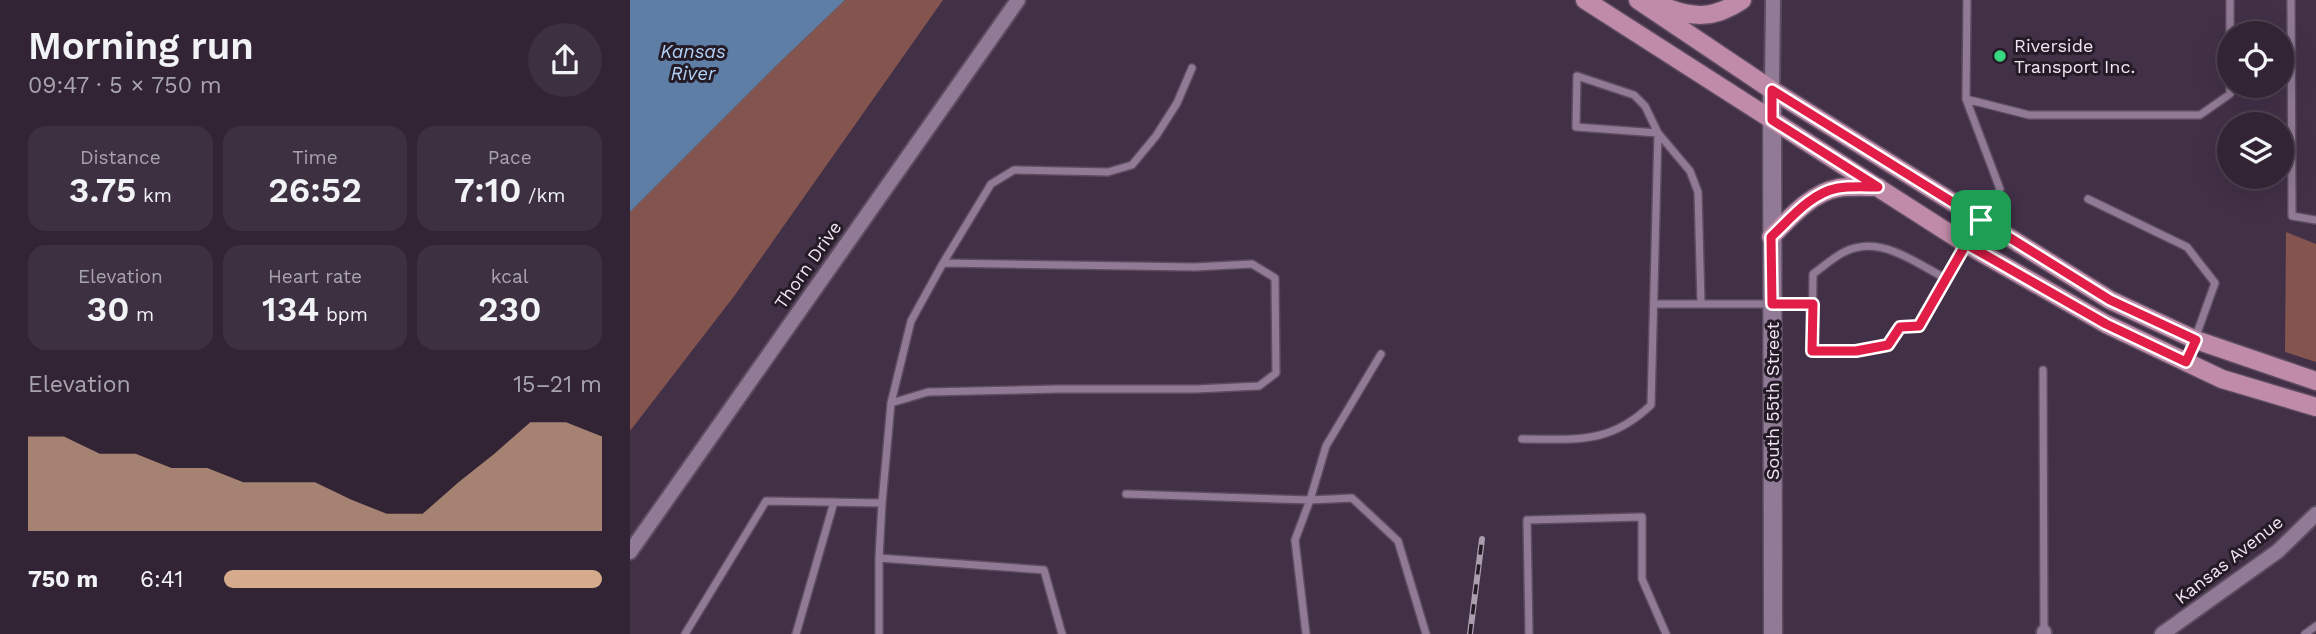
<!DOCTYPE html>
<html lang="en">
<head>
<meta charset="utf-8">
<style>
	:root { --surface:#322435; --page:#3d3041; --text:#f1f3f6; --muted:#a8a4ad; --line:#4d4150; --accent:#d6ab8b }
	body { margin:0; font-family:"Work Sans",sans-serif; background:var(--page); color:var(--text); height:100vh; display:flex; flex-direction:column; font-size:26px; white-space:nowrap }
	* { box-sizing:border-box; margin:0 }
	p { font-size:23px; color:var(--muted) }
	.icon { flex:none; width:38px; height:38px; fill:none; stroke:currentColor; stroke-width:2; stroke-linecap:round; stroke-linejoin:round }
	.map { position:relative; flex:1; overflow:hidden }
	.panel { display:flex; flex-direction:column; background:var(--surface); width:630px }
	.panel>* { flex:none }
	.fabs { position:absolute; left:1587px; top:21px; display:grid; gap:14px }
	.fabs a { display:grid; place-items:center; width:77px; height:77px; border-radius:50%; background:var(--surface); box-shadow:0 7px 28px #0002,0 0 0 2px var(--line); font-size:35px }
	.pin { position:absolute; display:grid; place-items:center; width:60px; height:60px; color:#fff; margin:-30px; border-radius:14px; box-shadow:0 4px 10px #0006 }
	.round { display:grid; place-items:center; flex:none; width:74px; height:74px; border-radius:37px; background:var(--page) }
	.overview { display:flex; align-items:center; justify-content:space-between; height:119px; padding:0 28px }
	h1 { font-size:38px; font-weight:600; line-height:52px }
	.figures { display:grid; grid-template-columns:repeat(3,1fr); gap:10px; height:119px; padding:7px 28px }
	.figures div { display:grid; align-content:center; border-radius:18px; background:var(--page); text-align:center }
	.figures b { font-size:35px; font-weight:600 }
	.figures small { font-size:19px; font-weight:400 }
	.figures p { font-size:19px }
	.chart { height:196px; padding:14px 28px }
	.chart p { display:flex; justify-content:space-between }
	.chart svg { width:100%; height:126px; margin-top:7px; fill:var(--accent); opacity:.7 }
	ul { padding:0 28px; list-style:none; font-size:23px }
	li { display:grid; grid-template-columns:112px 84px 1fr; align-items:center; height:52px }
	li i { height:18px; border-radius:9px; background:var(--accent) }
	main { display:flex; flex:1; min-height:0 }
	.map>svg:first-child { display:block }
	.green { fill:#84544f }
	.water { fill:#5e7ea5 }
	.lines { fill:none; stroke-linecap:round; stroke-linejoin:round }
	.lane-casing { stroke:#5d4c60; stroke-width:10 }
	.street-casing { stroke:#5d4c60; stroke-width:18 }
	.secondary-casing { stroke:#5d4c60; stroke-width:21 }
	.primary-casing { stroke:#5d4c60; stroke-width:21 }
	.lane { stroke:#907a95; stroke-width:7 }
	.street { stroke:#907a95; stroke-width:14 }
	.secondary { stroke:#907a95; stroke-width:18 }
	.primary { stroke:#c08ba8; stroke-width:18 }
	.rail-casing { stroke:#ab9cae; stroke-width:6 }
	.rail { stroke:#241b26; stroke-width:3.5; stroke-dasharray:10; stroke-linecap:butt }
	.route-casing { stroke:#fff; stroke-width:14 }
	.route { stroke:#e11d48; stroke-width:9 }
	.poi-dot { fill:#35d881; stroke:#241b26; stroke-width:2.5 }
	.labels { text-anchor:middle; stroke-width:6; stroke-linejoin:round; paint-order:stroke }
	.poi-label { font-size:18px; fill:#f0e4f3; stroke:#241b26; text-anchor:start }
	.street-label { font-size:18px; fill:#f0e4f3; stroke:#241b26 }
	.water-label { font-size:19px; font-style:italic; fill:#b2d0f5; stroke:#241b26 }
</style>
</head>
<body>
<main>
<section class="panel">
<div class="overview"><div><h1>Morning run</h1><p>09:47 · 5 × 750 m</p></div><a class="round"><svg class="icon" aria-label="share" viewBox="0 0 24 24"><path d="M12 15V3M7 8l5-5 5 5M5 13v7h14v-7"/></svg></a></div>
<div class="figures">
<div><p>Distance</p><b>3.75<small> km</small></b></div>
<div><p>Time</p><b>26:52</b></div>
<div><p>Pace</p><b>7:10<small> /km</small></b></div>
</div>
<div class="figures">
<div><p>Elevation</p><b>30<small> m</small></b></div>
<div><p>Heart rate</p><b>134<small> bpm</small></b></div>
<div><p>kcal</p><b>230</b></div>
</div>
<div class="chart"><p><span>Elevation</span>15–21 m</p>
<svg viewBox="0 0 160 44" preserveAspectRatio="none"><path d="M0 44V11L10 11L20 17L30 17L40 22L50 22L60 27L70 27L80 27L90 33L100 38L110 38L120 27L130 17L140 6L150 6L160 11V44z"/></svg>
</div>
<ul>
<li><b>750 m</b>6:41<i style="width:100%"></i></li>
</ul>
</section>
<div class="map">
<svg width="1686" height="634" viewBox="0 0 1686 634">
	<rect width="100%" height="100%" fill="#423047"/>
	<path class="green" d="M215,0h98l-208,295 -105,136v-219l149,-149z
		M1656,232l30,12v118l-31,-10z"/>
	<path class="water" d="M0,0h215l-66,63 -149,149z"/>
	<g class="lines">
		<defs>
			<path id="lane" d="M1337,0l-1,99 34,90 -18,30
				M1661,0l1,216 24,4
				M1600,33v-33
				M1336,99l63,16h171l30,-21v-8
				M1458,199l99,48 28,36 -28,78
				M313,263l48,-79 23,-14 94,2 24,-7 24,-29 21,-33 15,-35
				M1317,279c-26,-13 -57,-37 -87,-32 -18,2 -33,17 -47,27l-1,77h44l32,-6 12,-19h19l47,-81
				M1024,304h159
				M1413,370l1,262
				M892,439c54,0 87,6 129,-34l7,-272 -82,-6 1,-51 57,19 11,11 13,27 32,38 8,21 3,112
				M496,494l184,6 16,-54 55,-92
				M252,503l9,-100 20,-82 32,-58 252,4 57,-3 23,14 1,95 -17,13 -63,3h-137l-131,3 -37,11
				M55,634l81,-133 116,2 -3,55
				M166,634l38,-132
				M249,634v-76l165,12 18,64
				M676,634l-11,-94 15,-40 42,-2 46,43 28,93
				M899,634l-2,-114 115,-3v62l24,55
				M1675,634l11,-8"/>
			<path id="street" d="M1142,90l1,-90
				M0,552l388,-552
				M1414,634v-2
				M1532,634l116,-83 38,-37"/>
			<path id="secondary" d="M1142,90l1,544"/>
			<path id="primary" d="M955,0l381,244 140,80 116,55 94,28
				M1008,0l134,90 338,210 86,40 120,41
				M1030,5c31,13 53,15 82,-5
				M1141,237c19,-19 40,-44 67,-49 13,-2 27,-1 40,-1"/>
		</defs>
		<use href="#lane" class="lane-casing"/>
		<use href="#street" class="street-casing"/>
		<use href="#secondary" class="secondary-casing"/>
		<use href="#primary" class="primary-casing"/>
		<use href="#lane" class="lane"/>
		<use href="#street" class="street"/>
		<use href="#secondary" class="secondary"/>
		<use href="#primary" class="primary"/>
		<defs>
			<path id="rail" d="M840,634l12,-95"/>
		</defs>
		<use href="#rail" class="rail-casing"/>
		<use href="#rail" class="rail"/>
	</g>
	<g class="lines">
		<defs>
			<path id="route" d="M1142,90l338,210 86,40 -10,22 -80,-38 -140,-80 -47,82 -19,1 -12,18 -32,6h-44l1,-47h-41l-1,-67c20,-19 40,-44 67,-49 13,-2 27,-1 40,-1l-106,-67z"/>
		</defs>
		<use href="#route" class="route-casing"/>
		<use href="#route" class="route"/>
	</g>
	<circle class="poi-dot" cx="1370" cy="56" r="7"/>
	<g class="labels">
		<g class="poi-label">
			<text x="1384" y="52">Riverside<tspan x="1384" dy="21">Transport Inc.</tspan></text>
		</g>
		<g class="street-label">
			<text transform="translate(178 265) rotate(-55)" y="6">Thorn Drive</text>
			<text transform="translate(1143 401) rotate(-90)" y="6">South 55th Street</text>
			<text transform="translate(1599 560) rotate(-38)" y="6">Kansas Avenue</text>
		</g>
		<g class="water-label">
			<text x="63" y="58">Kansas<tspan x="63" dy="22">River</tspan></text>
		</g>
	</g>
</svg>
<div class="fabs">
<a><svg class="icon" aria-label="locate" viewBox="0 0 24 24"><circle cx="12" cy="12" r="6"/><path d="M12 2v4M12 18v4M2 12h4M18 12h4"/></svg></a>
<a><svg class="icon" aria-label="layers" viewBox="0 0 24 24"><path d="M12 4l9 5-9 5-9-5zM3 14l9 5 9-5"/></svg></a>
</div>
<div class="pin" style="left:1351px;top:220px;background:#1e9e55"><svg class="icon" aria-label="arrive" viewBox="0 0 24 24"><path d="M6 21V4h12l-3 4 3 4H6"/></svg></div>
</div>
</main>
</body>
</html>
